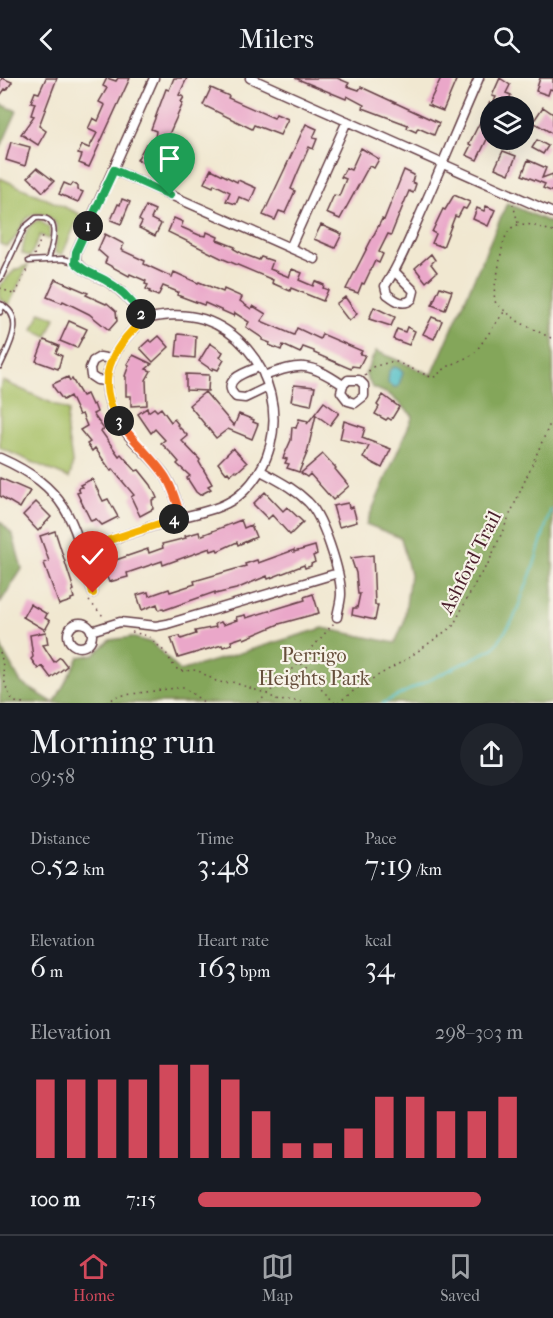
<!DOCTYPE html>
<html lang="en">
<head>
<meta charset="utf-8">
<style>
	:root { --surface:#171b24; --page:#20242c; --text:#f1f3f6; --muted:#9ea1a6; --line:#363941; --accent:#d1495b }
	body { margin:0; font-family:"IM FELL French Canon",serif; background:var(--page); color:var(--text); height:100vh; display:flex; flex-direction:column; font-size:22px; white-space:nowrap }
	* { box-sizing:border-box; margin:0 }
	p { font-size:20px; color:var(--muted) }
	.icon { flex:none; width:33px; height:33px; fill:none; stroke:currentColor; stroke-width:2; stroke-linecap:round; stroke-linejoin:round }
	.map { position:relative; height:625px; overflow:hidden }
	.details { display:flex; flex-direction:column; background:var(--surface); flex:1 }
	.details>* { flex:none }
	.buttons { position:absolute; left:480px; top:18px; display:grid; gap:12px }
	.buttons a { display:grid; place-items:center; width:54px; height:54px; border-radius:50%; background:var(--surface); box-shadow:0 6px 24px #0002; font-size:30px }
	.pin { position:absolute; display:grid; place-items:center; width:51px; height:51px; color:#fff; margin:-62px -26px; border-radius:50% 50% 50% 0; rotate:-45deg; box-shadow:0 0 6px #0007 }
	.pin .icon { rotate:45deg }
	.km { position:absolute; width:30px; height:30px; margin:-15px; border-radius:50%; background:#222; color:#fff; font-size:16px; line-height:30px; text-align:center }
	.round { display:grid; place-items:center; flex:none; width:63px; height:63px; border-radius:32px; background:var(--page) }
	.headline { display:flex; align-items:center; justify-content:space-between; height:102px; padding:0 30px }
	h1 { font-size:33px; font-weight:600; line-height:45px }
	.stats { display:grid; grid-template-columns:repeat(3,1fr); gap:9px; height:102px; padding:6px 30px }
	.stats div { display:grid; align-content:center }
	.stats b { font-size:30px; font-weight:600 }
	.stats small { font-size:16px; font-weight:400 }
	.stats p { font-size:16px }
	.chart { height:168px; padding:12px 30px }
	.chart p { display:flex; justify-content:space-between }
	.chart svg { width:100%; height:108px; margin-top:6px; stroke:var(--accent); stroke-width:6 }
	ul { padding:0 30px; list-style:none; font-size:20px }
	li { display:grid; grid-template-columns:96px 72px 1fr; align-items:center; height:45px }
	li i { height:15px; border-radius:8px; background:var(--accent) }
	header { display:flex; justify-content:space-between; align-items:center; height:78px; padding:0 30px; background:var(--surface); font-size:27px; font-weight:600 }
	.tab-bar { display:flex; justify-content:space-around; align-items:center; height:84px; border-top:2px solid var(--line); background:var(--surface); font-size:16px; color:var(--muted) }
	.tab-bar a { display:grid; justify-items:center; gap:3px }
	.tab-bar .active { color:var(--accent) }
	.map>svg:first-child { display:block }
	.green { fill:#a6bf64; stroke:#786f48; stroke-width:1.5 }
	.forest { fill:#84a65a; stroke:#676242; stroke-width:1.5 }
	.water { fill:#51bfc6; stroke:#4e6f78; stroke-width:1.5 }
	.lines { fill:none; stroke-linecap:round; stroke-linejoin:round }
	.stream { stroke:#51bfc6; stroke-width:2 }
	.building { fill:#eaa7c9 }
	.lane-casing { stroke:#633d44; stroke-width:7 }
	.street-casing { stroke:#633d44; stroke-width:11 }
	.path { stroke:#633d44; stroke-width:1.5; stroke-dasharray:1.5 4.5; stroke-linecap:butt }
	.lane { stroke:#fff; stroke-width:4 }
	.street { stroke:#fff; stroke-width:8 }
	.split-1-casing { stroke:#fff; stroke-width:12 }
	.split-2-casing { stroke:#fff; stroke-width:12 }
	.split-3-casing { stroke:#fff; stroke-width:12 }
	.split-4-casing { stroke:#fff; stroke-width:12 }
	.split-5-casing { stroke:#fff; stroke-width:12 }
	.split-1 { stroke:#22a559; stroke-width:8 }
	.split-2 { stroke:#22a559; stroke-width:8 }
	.split-3 { stroke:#f5b400; stroke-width:8 }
	.split-4 { stroke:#f0652b; stroke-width:8 }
	.split-5 { stroke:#f5b400; stroke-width:8 }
	.labels { text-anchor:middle; stroke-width:4.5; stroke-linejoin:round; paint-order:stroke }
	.street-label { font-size:20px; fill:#4a1f2b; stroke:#f7f3e8 }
	.park-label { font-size:20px; fill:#664f3c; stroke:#f7f3e8 }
</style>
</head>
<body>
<header><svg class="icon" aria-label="back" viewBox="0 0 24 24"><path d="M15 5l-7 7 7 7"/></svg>Milers<svg class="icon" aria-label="search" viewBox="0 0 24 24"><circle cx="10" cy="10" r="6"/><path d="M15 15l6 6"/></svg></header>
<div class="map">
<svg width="553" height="625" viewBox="0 0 553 625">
	<rect width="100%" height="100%" fill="#f7f3e8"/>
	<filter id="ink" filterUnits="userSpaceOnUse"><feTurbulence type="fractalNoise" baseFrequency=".0167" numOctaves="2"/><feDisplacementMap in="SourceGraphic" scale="12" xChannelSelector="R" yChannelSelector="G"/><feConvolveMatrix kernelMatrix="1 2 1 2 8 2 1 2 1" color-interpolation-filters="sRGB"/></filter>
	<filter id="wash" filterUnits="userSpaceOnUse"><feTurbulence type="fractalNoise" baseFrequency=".008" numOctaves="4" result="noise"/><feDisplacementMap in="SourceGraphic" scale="24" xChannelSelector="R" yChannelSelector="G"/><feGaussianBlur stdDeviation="1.35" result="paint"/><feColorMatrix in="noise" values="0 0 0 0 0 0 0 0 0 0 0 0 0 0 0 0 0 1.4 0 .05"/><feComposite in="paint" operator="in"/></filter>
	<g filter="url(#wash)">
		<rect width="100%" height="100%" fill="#f1e8d1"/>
		<path class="green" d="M0,100l80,36 -18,41 -7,-2 2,-27c-4,-6 -8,-11 -16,-12 -21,-3 -20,26 -35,32l-6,-2z
			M40,142l9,8 1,12 -10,-5 -10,22 -8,-4c3,-13 2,-30 18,-33z
			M28,187l-19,40 -9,-6v-14l15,-15z
			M40,234l15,6 -8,19 -14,-7z
			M3,303l66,30c-9,22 10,47 0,67l-69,-30v-60z"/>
		<path class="forest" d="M0,26l17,7 -17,38z
			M507,125l46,21v479h-553v-60l4,10 17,30 33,20 25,-46 16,-3 15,-14 22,-3 20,6 28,28 143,-43 72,15 9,-21 6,-48 -9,-36 -35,-14 47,-108 -23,-21 -18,-8 -7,-13 11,-23 56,24z
			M0,443l13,14 9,34 -22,34z"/>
		<path class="water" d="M393,289l6,1 4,5 -5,14h-4l-6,-4 1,-12z"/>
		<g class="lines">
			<path class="stream" d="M383,625l111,-55 20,-30 20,-53 17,-56"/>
		</g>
		<g id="blocks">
			<path class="building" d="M2,0l10,4 -5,8 -2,-1 -5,7v-14z
				M46,0h11l-18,48 7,5 -8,14 -17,-11 13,-18 -3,-1 4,-12 -4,-1 4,-10 4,1z
				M107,0l9,3 2,-3h12l-41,89 -10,-4 3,-8 -4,-1 4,-9 7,3 8,-15 -9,-4 5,-11 5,3 7,-16 -6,-3 8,-14 -4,-2z
				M174,0h13l-8,17 5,2 -3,5 2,1 -18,40 -10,-5 1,-7 -5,-2 15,-40 3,1z
				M295,0h42l12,5 -2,3 12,4 2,-3 78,36 -5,12 -16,-7 -2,4 -9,-4 1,-3 -45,-17 1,-3 -17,-9 -1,3z
				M441,0h16l-14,33 -15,-6z
				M500,0l10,7 -4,8 5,2 -5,11 -13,-2 3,-7 -4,-1z
				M540,0h13v12l-3,-1 -2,6 -12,-4z
				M211,10l18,8 -1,2 46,20 2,-4 12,5 -8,16 -26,-10 -2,4 -49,-24z
				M490,24v31l-13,27 -11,-5 5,-10 -2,-1z
				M543,29l10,7v20l-20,-12z
				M306,46l11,5 -4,9 4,1 -4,10 -4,-2 -11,25 -7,17 4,2 -10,22 -6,-2 -4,9 -12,-5z
				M537,62l11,6 -5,8 -11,-6z
				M11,64l19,5 -5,19 -19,-6z
				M146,66l9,3 -3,7 13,6 -4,10 -24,-10z
				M361,70l18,11 -5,9 -5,-2 -29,53 -14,-6 8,-18 5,1 7,-17 -5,-2 5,-9 5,2z
				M503,73l13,5 -7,18 -14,-6z
				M528,82l18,8 -4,10 11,-4v18l-10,-4 2,-4 -23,-9z
				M37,90l17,13 -11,11 -15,-15z
				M211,91l26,13 1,-2 18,8 -6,14 -11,-5 -3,7 -10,-3 4,-9 -16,-8 -1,3 -9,-4z
				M404,92l10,5 -2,7 4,2 -3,9 -4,-2 -14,34 -4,10 -3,-1 -9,18 4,2 -4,9 -4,-2 -11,23 -2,-1 -4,10 -12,-4 36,-70 2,1z
				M64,105l7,3 2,-3 5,3v4l5,2 -5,10 -19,-8z
				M454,117l16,7 -4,7 -3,-1 -5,9 -3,-1 -12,31 -11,-4 4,-9 -4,-2 11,-23 2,1z
				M122,121l8,3 -9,22 -10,-4 7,-16 2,1z
				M146,128l9,4 -4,9 10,5 -6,12 -16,-8 3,-6 -3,-2z
				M486,128l9,4 -7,16 -15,-7 4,-11 7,3z
				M174,140l9,4 -2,5 18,8 7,1 1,-4 11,5 -1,3 18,7 -1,2 9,5 16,6 2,-3 12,4 -3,8 19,8 3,-8 10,4 -3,7 14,6 2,-5 9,4 -1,3 5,2 -5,11 -32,-13 -1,3 -18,-8 1,-3 -52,-22 -53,-26z
				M321,147l21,9 -7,14 -21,-9z
				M105,156l19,10 -3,6 24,11 -1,3 28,13 2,-5 24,11 1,-1 24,10 1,-3 18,8 -2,4 11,8 2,-3 13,8 -5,7 33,14 3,-7 23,11 2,-5 40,17 -2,3 5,1 -6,12 -7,-1 -1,3 -37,-16v-2l-11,-4 -3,6 -17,-8 -2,5 -12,-5 1,-2 -8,-3v-2l-16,-11 3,-5 -14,-9 -1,3 -29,-13 -1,2 -27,-10 1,-3 -15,-6 -5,10 -9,-4 1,-1 -4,-2 2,-4 -3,-1 1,-3 -16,-7 -1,2 -24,-13 2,-5 -9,-8z
				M431,176l4,6 -4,4 6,8 -11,10 -11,-14z
				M55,201l33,14 -2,2 20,9 1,-1 9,8 1,10 -8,9 -20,-16 -26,-13 -1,2 -15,-6z
				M440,209l12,4 -7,19 -13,-5z
				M345,219l12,17 -8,7 -13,-17z
				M374,229l21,10 -4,9 -22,-7z
				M432,239l10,4 -8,18 -11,-5z
				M69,243l18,8 -10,19 -17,-7z
				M407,249l8,4 -6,14 -16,-6 4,-10 8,3z
				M178,256l18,2 -1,22 -19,-2z
				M159,258l10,11 -16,15 -13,-14 9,-8 3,2z
				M44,262l15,6 -3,7 6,3 -4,13 -22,-8z
				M210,265l13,9 -3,5 4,3 -6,10 -5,-2 -1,2 -13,-9z
				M133,277l19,9 -6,5 5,2 -5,9 1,25 -16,1v-10h-5v-19l-1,-1 4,-11 -2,-1z
				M186,296l23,1 -1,16 -22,-1z
				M68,299l2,4 2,-2 10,17 5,-2 5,11 2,-1 3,8 -4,2 11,15 -3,2 18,25 2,-2 15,17 3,-1 12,15 6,13 -5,2 1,9 -13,7 -9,-19 3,-2 -21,-25 -2,1 -16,-23 -3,3 -5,-7 3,-2 -10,-12 7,-4 -5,-12 -3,1 -9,-19 -7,4 -9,-12 -1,-4z
				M294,307l21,2 -4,18 -20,-4z
				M205,314l29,34 5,-12 15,6 -1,2 5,2 -6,15 -24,-10 -12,9 -27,-33z
				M383,317l16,12 -8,13 -3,-2 -2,2 -11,-6 4,-7 -2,-2z
				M324,324l15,11 -9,12 -14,-10 -9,38 -8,19 -12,-4 2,-4 -4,-1 2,-4 -4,-1 8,-18 1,-13 4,1 3,-9 9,2 -1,3z
				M147,330l1,4 6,-4 3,3 4,-3 10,14 3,-3 4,5 -1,1 11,11 -6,5 18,19 -1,2 13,22 -4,2 3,3 -11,6 -4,-3 -9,-14 3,-2 -13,-12 2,-2 -6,-7 -12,-12 4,-3 -10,-11 -4,4 -13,-19z
				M344,343l21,7 -3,10 29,11 -9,19 -19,-10 6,-12 -29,-7z
				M233,370l14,15 -10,9 -2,-2 -5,5 -2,-3 -2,1 -8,-10z
				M323,376l13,14 -1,1 14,17 -16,14 -23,-26 -3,3 -6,-4z
				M0,400l30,13 -10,17 -20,-12z
				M92,401l11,22 5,-2 10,18 -16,8 -6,-6 -5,2 -14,-28 3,-1 -2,-4 4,-1 -2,-2z
				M265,414l18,19 4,-4 16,15 -13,13 -18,-20 -4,4 -15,-15z
				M36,424l15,15 -13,14 -15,-16z
				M348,425l1,5 4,-1 4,15 -18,5 -6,-21z
				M241,442l3,8 7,-3 5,12 -18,8 -1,-3 -19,9 -1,-2 -6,2 -1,-3 -47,17 -1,-4 -35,12 1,4 -19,5 -5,-12 5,-2 -1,-2 3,-2 -1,-2 38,-13 1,4 14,-5 -1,-4 24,-6 -1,-2 14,-4 1,4z
				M55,453l19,59 -2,1 2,7 -3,1v2l-12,4 -15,-42 5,-2 -9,-25z
				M315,468l2,8 -4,2 2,6 -4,2v2l-6,2 -1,-3 -36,14 -1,-3 -31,13 -21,5v-2l-51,18 -1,-2 -4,2 -2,-6 -15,6 -5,-15 11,-3 1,4 20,-7 1,3 25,-8 -1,-3 52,-15 -1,-2 12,-4 1,3 36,-13v2z
				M373,477l2,50h3l-3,15 -23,-5 1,-7h4l3,-14h-2l-2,-21 -5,-15z
				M313,516l6,19 -40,11 -35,15 -1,-2 -12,4 1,3 -9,3 -1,-2 -44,13 -7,-20 9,-2 1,3 15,-5 -1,-3 21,-4 -1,-3 6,-2 2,3 14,-5 -1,-3 9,-2 1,3 59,-18 -1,-3z
				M30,526l17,10 -2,4 5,3 -5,9 -22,-13z
				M46,554l2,12 -5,1 11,17 6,-5 7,9 -16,12 -9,-12 -4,3 -7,-10 2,-2 -3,-22z"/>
		</g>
	</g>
	<g filter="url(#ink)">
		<use href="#blocks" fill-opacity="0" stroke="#633d44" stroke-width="1.5"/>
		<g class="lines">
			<defs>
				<path id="lane" d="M29,183l34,-2 12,3
					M0,201l24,-51 12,-10c27,-3 16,27 12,42
					M0,226c27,13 9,42 0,62
					M0,234l3,-7"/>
				<path id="street" d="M250,0l303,135
					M114,92l201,89
					M290,170l57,-127
					M395,194l19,19 -2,8c-9,8 -17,1 -25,-5l-2,-8c13,-19 22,-41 31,-62 22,-49 42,-98 63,-146
					M144,241c-10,-15 -21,-28 -36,-37 -12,-7 -23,-9 -32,-20v-10l78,-174
					M144,241c-40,36 -52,72 -15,117 11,13 25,24 35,38 9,13 13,29 17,44
					M259,289c-13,5 -40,13 -23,30l9,1 23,-11
					M264,298c37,-13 45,-14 79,9l-2,7 7,9 7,2 9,-7v-11l-5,-5h-11l-5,5
					M106,303l-9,-1 -6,-4 -1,-8 3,-7 7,-4 11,2
					M0,380c70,31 75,66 93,135
					M261,393c16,9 33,17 47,31 15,14 33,71 33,92 0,7 -3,16 -4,23
					M82,471c30,-9 60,-20 91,-29 25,-8 52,-10 71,-29 54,-53 30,-148 -41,-172 -20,-6 -39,-4 -59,0
					M68 557a12 12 0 1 1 24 0a12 12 0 1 1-24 0Z
					M91,553l29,-9 36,4 11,-2 171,-51"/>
			</defs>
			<use href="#lane" class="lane-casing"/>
			<use href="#street" class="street-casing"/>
			<path class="path" d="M513,126l5,19
				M553,154c-47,-19 -48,-2 -55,39 -2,12 -6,21 -2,33l23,18 34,17
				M34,177l8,-18
				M0,210l15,7 13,-28
				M365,298l7,-9 22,-6 39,17 14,-11 27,-13 30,-42
				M89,523l15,16
				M132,554l16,4 18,17 9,15 7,3 15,-1 19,11 8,2 8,-1 36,12 10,7 13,-1 15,3
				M0,574c6,19 0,31 14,50l10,1
				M301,586l15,7 3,4 2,14 14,14
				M107,625l10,-7 66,-9 22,16
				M258,625l41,-40 35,-40
				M338,625l22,-17 47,-27 46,-33 25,-48 11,-16 64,-145"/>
			<use href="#lane" class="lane"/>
			<use href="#street" class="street"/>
		</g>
	</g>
	<g class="lines" filter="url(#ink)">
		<defs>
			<path id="split-1" d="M88,148l26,-56 56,25"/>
			<path id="split-2" d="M88,148l-12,26 -1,10c9,10 19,12 30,18 15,8 26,20 36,34"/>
			<path id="split-3" d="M119,343c-26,-41 -7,-73 25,-102l-3,-5"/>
			<path id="split-4" d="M119,343c13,19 30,33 44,52 9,12 14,29 18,45l-7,1"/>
			<path id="split-5" d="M93,515l-11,-44 92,-30"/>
		</defs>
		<use href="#split-1" class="split-1-casing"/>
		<use href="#split-2" class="split-2-casing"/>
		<use href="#split-3" class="split-3-casing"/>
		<use href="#split-4" class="split-4-casing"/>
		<use href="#split-5" class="split-5-casing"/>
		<use href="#split-1" class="split-1"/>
		<use href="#split-2" class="split-2"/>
		<use href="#split-3" class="split-3"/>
		<use href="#split-4" class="split-4"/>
		<use href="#split-5" class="split-5"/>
	</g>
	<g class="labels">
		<g class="street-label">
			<text transform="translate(470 484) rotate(-63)" y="7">Ashford Trail</text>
		</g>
		<g class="park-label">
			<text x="314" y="584">Perrigo<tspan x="314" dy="23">Heights Park</tspan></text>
		</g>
	</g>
</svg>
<div class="buttons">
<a><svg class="icon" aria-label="layers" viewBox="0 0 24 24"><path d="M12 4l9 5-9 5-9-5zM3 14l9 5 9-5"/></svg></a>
</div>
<div class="pin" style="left:170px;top:117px;background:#1e9e55"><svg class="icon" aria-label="arrive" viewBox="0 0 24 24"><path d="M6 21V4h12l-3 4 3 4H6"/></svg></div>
<div class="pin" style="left:93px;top:515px;background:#d93025"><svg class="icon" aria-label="check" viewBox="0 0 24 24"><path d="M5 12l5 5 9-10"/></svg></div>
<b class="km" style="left:88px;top:148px">1</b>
<b class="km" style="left:141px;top:236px">2</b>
<b class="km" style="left:119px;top:343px">3</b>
<b class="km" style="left:174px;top:441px">4</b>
</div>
<section class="details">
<div class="headline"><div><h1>Morning run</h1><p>09:58</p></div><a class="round"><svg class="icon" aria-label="share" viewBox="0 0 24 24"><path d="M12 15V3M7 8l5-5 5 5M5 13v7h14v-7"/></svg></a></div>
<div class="stats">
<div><p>Distance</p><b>0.52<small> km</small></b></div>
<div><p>Time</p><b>3:48</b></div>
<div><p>Pace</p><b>7:19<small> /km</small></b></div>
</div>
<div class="stats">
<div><p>Elevation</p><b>6<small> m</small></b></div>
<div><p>Heart rate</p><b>163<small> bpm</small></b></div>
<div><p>kcal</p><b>34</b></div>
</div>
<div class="chart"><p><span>Elevation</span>298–303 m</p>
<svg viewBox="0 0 160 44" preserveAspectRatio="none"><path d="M5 44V12M15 44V12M25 44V12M35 44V12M45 44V6M55 44V6M65 44V12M75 44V25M85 44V38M95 44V38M105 44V32M115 44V19M125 44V19M135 44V25M145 44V25M155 44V19"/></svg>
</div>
<ul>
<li><b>100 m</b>7:15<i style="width:87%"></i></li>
</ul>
</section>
<nav class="tab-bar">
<a class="active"><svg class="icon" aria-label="home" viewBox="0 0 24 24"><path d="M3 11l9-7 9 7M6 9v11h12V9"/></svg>Home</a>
<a><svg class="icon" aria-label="map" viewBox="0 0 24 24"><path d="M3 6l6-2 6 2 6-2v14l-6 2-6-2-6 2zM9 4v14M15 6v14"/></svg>Map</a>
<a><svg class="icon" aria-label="saved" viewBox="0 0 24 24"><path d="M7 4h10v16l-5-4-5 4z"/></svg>Saved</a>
</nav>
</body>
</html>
